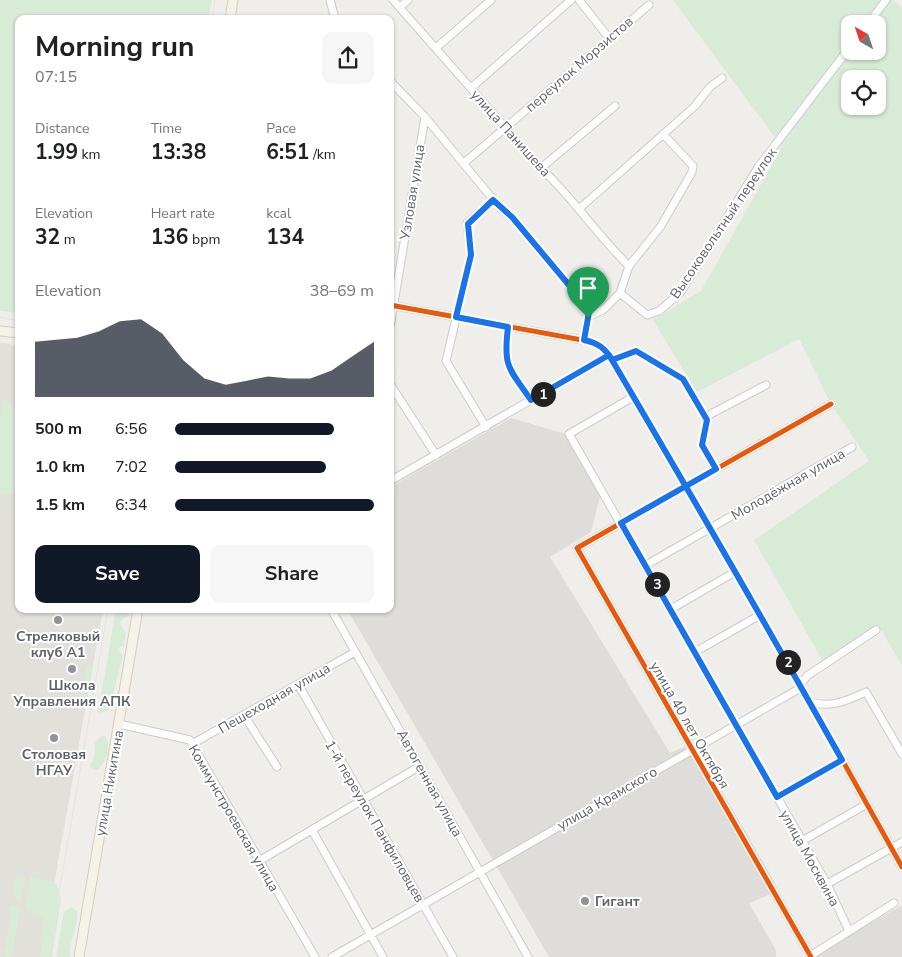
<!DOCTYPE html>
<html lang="en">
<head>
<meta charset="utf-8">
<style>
	:root { --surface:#fff; --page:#f6f6f6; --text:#202124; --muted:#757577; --accent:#111827 }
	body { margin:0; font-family:"Nunito Sans",sans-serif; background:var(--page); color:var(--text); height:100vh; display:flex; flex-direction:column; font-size:19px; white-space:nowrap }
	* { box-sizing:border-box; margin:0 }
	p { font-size:16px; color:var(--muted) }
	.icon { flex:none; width:28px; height:28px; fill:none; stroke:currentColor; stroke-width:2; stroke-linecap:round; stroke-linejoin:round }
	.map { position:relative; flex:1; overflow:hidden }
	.side { position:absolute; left:15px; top:15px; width:379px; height:598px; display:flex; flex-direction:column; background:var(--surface); border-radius:10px; box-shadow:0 1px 4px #0004 }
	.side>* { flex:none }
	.needle { width:32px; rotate:321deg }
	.tools { position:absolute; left:841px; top:15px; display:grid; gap:10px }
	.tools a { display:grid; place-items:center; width:45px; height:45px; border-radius:10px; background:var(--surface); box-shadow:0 1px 4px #0004; font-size:25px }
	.pin { position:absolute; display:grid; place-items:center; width:42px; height:42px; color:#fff; margin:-51px -21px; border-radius:50% 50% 50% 0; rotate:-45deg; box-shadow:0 0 5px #0007 }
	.pin .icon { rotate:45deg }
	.km { position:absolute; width:25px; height:25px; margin:-12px; border-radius:50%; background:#222; color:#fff; font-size:14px; line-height:25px; text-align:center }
	.round { display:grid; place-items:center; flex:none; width:52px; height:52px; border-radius:10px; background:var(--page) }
	.overview { display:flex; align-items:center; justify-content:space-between; height:85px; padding:0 20px }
	h1 { font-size:28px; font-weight:700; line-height:38px }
	.stats { display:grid; grid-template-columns:repeat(3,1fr); gap:8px; height:85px; padding:5px 20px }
	.stats div { display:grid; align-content:center }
	.stats b { font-size:21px; font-weight:700 }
	.stats small { font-size:14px; font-weight:400 }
	.stats p { font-size:14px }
	.chart { height:140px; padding:10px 20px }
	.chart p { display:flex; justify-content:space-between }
	.chart svg { width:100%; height:90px; margin-top:5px; fill:var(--accent); opacity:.7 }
	.button { display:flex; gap:10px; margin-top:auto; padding:10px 20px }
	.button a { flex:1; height:58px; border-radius:10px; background:var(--accent); color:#fff; font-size:20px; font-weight:700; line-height:58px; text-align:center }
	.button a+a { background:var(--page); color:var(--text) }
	ul { padding:0 20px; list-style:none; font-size:16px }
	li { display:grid; grid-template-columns:80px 60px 1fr; align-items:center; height:38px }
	li i { height:12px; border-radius:6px; background:var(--accent) }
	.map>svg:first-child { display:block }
	.industrial { fill:#dfddda }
	.education { fill:#e2e0da }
	.green { fill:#d8ebd6; fill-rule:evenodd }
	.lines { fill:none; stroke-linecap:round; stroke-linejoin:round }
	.minor-casing { stroke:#cbcccc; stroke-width:9 }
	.major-casing { stroke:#d7ceb8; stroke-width:11 }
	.minor { stroke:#fdfcfc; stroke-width:7 }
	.major { stroke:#f4f2e9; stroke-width:9 }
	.tram { stroke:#e4e4e4; stroke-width:1 }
	.cycleway-casing { stroke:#fff; stroke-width:8 }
	.cycleway { stroke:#e8590c; stroke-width:5 }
	.route-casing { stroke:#fff; stroke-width:10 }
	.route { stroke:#1a73e8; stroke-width:6 }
	.poi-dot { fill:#919496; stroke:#fff; stroke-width:2 }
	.labels { text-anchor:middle; stroke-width:4; stroke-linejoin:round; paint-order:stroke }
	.street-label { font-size:14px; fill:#5f6368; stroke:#fff }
	.poi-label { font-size:14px; font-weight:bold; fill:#5f6368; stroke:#fff }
</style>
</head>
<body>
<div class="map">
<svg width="902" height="957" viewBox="0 0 902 957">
	<rect width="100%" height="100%" fill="#efeeea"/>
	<path class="industrial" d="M511,418l58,17 33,53 -11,44 -41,25 120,196 24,-10 80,138v12l-25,10 27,47v7h-227l-202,-348h43v-122z
		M902,905v52h-90l41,-24z"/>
	<path class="education" d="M0,342l19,4v263h84l-62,348h-41z"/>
	<path class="green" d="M0,0h212l-4,19h-189v294l-19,-2z
		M673,0h220l9,8v657l-21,-35 -56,35 -71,-125 115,-79 -38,-57 -32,-65 -102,53 -44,-72 48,-29 81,-144zM850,24h28v27h-28zM850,79h28v27h-28z
		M5,397l7,10 7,3v81l-12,4 -7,-1v-77z
		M116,609h13l-1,8 -4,1 -4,5 6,10 -2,13 -4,1 -1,4 4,4 -14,55 -11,3z
		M93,665l-7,42 -3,1 -5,-5 9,-36z
		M101,736h4c7,10 1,27 -8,34l-6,-2 -1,-3 4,-7 1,-15z
		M22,875l3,3 -5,23 -7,-6 2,-16z
		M30,876l27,8 4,16 -9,57h-13l4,-8 -3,-8 4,-23 -13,-4 -6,-7z
		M15,905l5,2 -8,50h-7l-1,-8 4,-7 -3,-2 5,-15 -1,-5 3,-5 -2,-4 1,-5z
		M72,907l5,4c2,16 -9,30 -7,46h-14l8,-45z"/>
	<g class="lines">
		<defs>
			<path id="minor" d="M330,0l5,19
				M393,0l148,168c32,30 56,67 88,98
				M579,0l30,38
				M400,7l8,-7
				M868,24l18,-24
				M436,48l55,-48
				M390,81l35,36 76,92 11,8 77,92 -4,31
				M471,88l100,-88
				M464,163l185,-158
				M541,168l74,-62
				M579,209l116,-103 15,-19 12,-9
				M620,293l27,22 12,-4 21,-18 79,-127 91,-119
				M390,305l203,37 12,7 182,312 115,206
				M588,317l15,-7 17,-17 9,-27 32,-40 31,-54 1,-6 -30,-32
				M390,327l35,-210
				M508,327c-5,41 1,41 23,73
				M612,360l24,-9 47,28 24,41 -5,25 13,24
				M390,384l46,71
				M633,397l-64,37 258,450 22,47
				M705,417l61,-32
				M486,427l-40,-66 25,-106 -4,-32 26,-23
				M390,481l219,-126
				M646,565l206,-118
				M331,609l197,348
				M671,609l64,-37
				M695,652l65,-37
				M298,684l155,273
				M810,702c22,6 36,-1 56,-10l36,62
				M244,715l33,52
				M119,724l71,16 125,217
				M192,744l163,-92
				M777,797l66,-37
				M312,830l71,127
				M802,841l65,-37
				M259,861l161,-95
				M827,884l75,-42
				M810,956l84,-53
				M332,957l465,-267 10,-14 69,-46
				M811,957l-234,-409 254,-144"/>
			<path id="major" d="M230,19l3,-19
				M0,331l19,2
				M79,957l59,-348"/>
		</defs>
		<use href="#minor" class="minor-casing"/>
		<use href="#major" class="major-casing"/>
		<use href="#minor" class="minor"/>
		<use href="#major" class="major"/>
		<path class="tram" d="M212,19l3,-19
			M0,317l19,4
			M48,957l60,-348"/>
		<defs>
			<path id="cycleway" d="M390,305l203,37 12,7 182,312 115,206
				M811,957l-234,-409 254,-144"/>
		</defs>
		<use href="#cycleway" class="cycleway-casing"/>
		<use href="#cycleway" class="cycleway"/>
	</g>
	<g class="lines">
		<defs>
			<path id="route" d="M588,318l1,-9 -77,-92 -19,-17 -25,24 3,31 -15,62 52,10c-5,41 1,41 23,73l78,-45 3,5c78,133 155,266 230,400l-65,37 -156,-274 95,-54 -14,-24 5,-25 -24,-41 -47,-28 -24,9c-7,-12 -14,-17 -28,-20l4,-22"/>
		</defs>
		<use href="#route" class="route-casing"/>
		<use href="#route" class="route"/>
	</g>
	<g class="poi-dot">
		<circle cx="58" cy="620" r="5"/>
		<circle cx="72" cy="669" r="5"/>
		<circle cx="54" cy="738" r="5"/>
		<circle cx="585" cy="901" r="5"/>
	</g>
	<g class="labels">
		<g class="street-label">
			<text transform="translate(579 64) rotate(-41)" y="5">переулок Морзистов</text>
			<text transform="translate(511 133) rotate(48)" y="5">улица Панишева</text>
			<text transform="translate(412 192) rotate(-81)" y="5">Узловая улица</text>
			<text transform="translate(723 223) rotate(-56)" y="5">Высоковольтный переулок</text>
			<text transform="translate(788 484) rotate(-30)" y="5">Молодёжная улица</text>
			<text transform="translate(274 698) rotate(-30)" y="5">Пешеходная улица</text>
			<text transform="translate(690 725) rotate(60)" y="5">улица 40 лет Октября</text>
			<text transform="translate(109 783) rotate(-80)" y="5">улица Никитина</text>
			<text transform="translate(430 783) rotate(61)" y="5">Автогенная улица</text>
			<text transform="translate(607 798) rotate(-30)" y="5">улица Крамского</text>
			<text transform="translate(234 818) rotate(60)" y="5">Коммунстроевская улица</text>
			<text transform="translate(375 821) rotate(60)" y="5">1-й переулок Панфиловцев</text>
			<text transform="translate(810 858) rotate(61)" y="5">улица Москвина</text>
		</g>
		<g class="poi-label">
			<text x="58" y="641">Стрелковый<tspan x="58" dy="16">клуб А1</tspan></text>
			<text x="72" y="690">Школа<tspan x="72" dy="16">Управления АПК</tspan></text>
			<text x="54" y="759">Столовая<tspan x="54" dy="16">НГАУ</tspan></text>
			<text x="595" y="906" text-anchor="start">Гигант</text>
		</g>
	</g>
</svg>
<div class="tools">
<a><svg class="needle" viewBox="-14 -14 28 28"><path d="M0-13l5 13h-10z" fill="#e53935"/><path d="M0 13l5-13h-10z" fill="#757577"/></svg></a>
<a><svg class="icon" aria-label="locate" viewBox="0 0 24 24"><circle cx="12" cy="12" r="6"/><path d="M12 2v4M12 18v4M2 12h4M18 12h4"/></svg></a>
</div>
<div class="pin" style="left:588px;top:318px;background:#1e9e55"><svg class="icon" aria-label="arrive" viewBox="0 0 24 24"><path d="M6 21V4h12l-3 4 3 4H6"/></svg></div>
<b class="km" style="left:543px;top:394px">1</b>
<b class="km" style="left:788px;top:662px">2</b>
<b class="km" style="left:657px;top:584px">3</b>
<section class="side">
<div class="overview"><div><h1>Morning run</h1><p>07:15</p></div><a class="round"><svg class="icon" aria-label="share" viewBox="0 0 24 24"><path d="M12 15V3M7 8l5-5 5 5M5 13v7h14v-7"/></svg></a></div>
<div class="stats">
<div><p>Distance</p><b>1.99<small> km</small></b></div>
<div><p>Time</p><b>13:38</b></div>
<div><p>Pace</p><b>6:51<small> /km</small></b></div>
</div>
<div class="stats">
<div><p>Elevation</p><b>32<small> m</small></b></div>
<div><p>Heart rate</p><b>136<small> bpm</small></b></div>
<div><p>kcal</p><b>134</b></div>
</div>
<div class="chart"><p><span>Elevation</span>38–69 m</p>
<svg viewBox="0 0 160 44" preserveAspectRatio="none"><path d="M0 44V17L10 16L20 15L30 12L40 7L50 6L60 13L70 26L80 35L90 38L100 36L110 34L120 35L130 35L140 31L150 24L160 17V44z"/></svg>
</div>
<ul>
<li><b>500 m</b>6:56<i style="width:80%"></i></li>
<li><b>1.0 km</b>7:02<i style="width:76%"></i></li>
<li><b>1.5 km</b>6:34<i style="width:100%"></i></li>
</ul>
<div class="button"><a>Save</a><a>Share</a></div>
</section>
</div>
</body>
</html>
